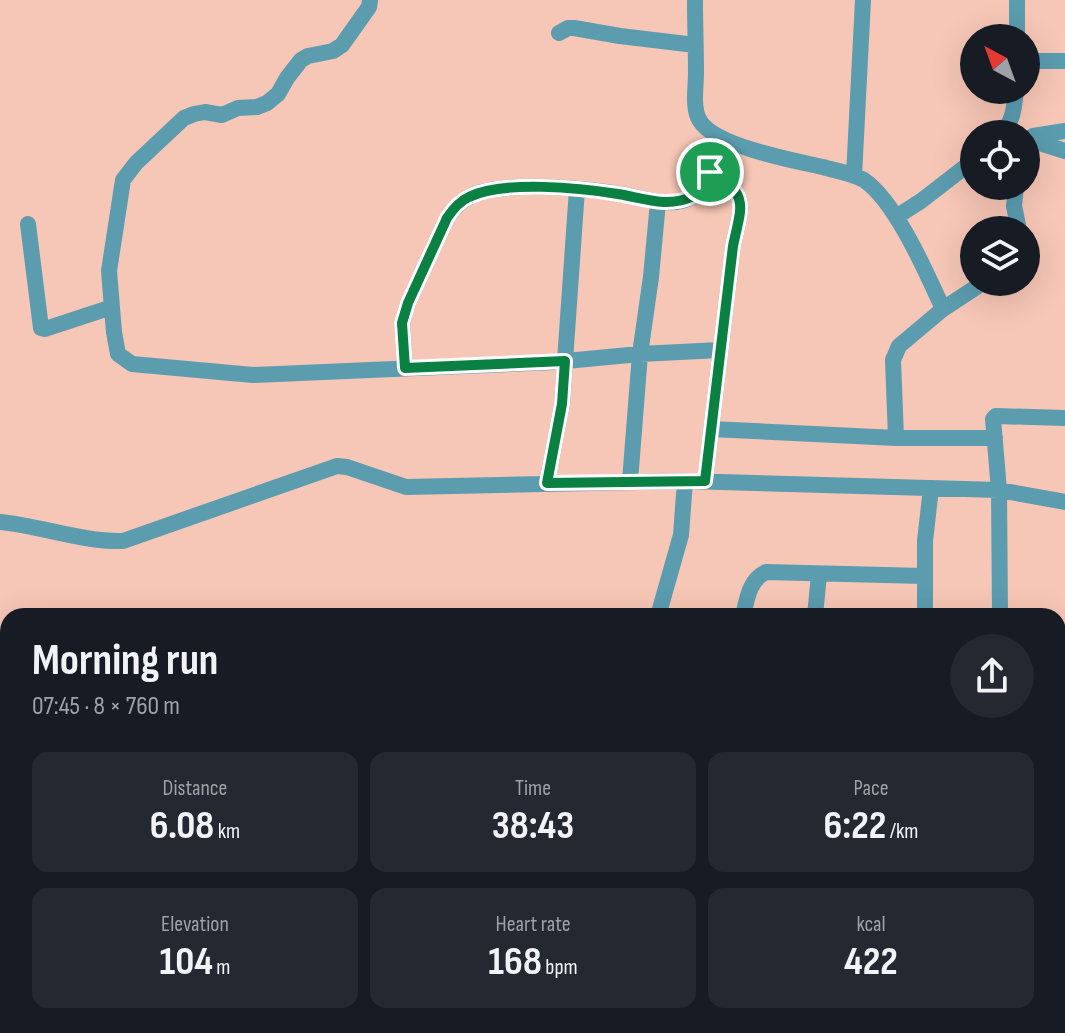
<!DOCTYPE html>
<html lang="en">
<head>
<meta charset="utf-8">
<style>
	:root { --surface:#171b24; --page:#242831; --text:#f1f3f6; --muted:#9ea1a6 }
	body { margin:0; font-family:"Sofia Sans Condensed",sans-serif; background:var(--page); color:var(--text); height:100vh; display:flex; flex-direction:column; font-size:30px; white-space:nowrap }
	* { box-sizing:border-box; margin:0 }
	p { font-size:26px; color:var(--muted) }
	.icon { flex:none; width:44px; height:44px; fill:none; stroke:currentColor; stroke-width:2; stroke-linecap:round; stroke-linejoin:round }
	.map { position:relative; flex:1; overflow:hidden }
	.side { position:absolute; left:0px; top:608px; width:1066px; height:426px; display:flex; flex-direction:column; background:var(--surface); border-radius:24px 24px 0 0; box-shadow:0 8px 32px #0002 }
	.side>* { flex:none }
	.needle { width:52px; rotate:319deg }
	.controls { position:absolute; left:960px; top:24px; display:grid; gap:16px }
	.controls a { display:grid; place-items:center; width:80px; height:80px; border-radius:50%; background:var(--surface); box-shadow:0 8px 32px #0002; font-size:40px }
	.pin { position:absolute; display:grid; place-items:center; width:68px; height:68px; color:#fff; margin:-34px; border:4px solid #fff; border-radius:50%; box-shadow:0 2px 8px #0007 }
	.round { display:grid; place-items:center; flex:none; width:84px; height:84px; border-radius:42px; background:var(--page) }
	.headline { display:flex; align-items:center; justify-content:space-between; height:136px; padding:0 32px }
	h1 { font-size:44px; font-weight:700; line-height:60px }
	.stats { display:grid; grid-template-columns:repeat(3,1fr); gap:12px; height:136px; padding:8px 32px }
	.stats div { display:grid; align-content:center; border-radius:16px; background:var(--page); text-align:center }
	.stats b { font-size:40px; font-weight:700 }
	.stats small { font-size:22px; font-weight:400 }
	.stats p { font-size:22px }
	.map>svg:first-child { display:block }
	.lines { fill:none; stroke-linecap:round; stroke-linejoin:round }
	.minor { stroke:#5b9caf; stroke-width:16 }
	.route-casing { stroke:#fff; stroke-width:16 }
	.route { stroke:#0b8043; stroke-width:10 }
</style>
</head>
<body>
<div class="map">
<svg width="1065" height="1033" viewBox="0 0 1065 1033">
	<rect width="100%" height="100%" fill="#f6c6b6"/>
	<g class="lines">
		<path class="minor" d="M370,0l-1,7 -27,38 -9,6 -25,5 -7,4 -14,18 -9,16 -11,9 -10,4 -19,1 -16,7 -17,-3 -11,2 -10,4 -48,45 -13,17 -14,91 5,61 4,22 14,10 121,11 302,-13 85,-8 80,-4
			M695,0c0,24 1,49 1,73 0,14 -4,36 4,48 15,25 95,40 123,46 13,4 29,6 41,13 32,22 63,94 79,129
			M559,33l9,-5h6l46,8 75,9
			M1017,38v-38
			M1026,61h39
			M1000,134c14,-12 14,-27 16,-44
			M1027,139l38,12
			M1026,142l7,-6 32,-5
			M854,176l9,-176
			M1016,186l-2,20 5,24
			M896,217l25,-16 53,-41
			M28,224l13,104 4,1 67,-22
			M405,368l-3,-45 6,-20 39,-85c6,-8 12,-16 22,-21 33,-17 115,-9 151,-3 23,4 57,17 77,-1 14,-13 18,-38 23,-56
			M711,429l185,9h99
			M896,438l-3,-78 6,-14 44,-37 41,-27
			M630,481l10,-127 11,-77 7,-75
			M705,481l28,-235c8,-39 18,-52 -23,-74
			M547,483l15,-79 15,-215
			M0,522c42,4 81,20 123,19l214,-75 10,1 59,20 279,-6 314,9 66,12
			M658,616l23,-81 4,-54
			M743,616c4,-17 6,-36 23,-44l158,4
			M815,616l4,-42
			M925,616v-75l6,-53
			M1000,616l-1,-126 -6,-71 3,-3 69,2
			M1058,676l7,1
			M529,1026l11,7"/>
	</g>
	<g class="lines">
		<defs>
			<path id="route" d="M710,172c41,22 31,35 23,74l-28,235 -158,2 15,-79 3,-43 -160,7 -3,-45 6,-20 39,-85c6,-9 13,-17 22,-21 34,-17 112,-9 149,-3 25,4 49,14 73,3 10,-5 14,-15 19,-25z"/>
		</defs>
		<use href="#route" class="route-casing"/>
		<use href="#route" class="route"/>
	</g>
</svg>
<div class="controls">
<a><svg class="needle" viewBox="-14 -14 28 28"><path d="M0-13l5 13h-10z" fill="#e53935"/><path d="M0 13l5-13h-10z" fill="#9ea1a6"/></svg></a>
<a><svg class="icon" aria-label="locate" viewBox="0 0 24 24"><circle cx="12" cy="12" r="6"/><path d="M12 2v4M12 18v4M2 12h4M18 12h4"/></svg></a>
<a><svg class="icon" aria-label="layers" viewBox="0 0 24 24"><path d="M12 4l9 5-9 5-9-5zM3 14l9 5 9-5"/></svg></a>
</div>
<div class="pin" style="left:710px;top:172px;background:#1e9e55"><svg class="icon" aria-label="arrive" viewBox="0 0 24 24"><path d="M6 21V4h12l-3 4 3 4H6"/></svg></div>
<section class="side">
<div class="headline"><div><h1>Morning run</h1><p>07:45 · 8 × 760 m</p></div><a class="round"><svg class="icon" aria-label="share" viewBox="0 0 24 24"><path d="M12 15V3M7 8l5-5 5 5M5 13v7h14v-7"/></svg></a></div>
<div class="stats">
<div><p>Distance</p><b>6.08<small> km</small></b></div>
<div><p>Time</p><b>38:43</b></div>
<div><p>Pace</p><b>6:22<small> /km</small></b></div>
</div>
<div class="stats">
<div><p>Elevation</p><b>104<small> m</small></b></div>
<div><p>Heart rate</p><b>168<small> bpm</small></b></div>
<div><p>kcal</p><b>422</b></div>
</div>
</section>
</div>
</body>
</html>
